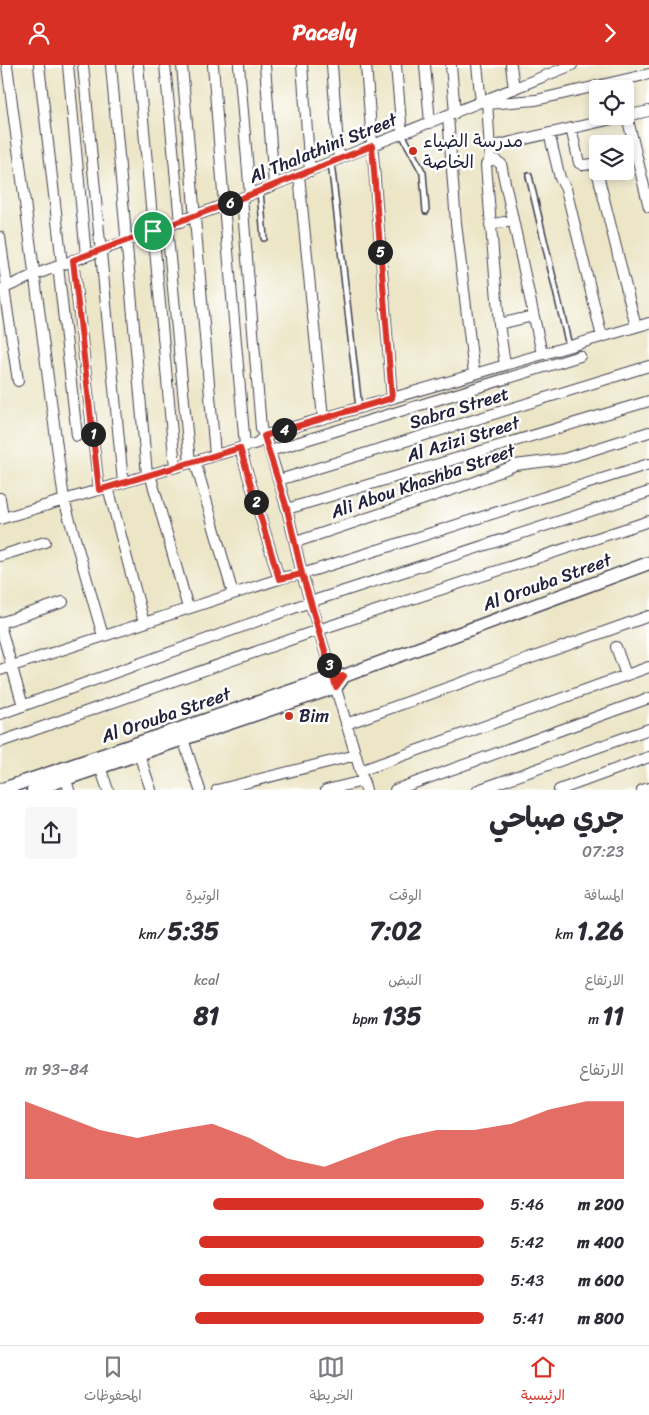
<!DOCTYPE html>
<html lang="ar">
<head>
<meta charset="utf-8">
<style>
	:root { --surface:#fff; --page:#f7f7f7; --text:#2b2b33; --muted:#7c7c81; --line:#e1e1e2; --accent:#d93025 }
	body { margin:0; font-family:Sriracha,"Playpen Sans Arabic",sans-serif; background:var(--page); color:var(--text); direction:rtl; height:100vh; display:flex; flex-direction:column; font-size:19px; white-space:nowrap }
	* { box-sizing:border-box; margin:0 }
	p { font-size:16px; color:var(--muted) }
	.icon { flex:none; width:28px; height:28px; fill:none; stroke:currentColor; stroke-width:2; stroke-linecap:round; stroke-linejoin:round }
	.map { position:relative; height:725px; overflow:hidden; direction:ltr }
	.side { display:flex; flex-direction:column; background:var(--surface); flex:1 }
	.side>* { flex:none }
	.buttons { position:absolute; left:589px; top:15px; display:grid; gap:10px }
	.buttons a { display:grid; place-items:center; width:45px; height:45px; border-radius:5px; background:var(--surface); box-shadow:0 2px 8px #0003; font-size:25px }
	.pin { position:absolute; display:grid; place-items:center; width:42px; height:42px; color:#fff; margin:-21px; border:2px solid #fff; border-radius:50%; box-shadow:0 1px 5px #0007 }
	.km { position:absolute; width:25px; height:25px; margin:-12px; border-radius:50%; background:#222; color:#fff; font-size:14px; line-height:25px; text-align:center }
	.round { display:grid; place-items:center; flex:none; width:52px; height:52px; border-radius:5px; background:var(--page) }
	.overview { display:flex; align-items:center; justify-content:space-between; height:85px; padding:0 25px }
	h1 { font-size:28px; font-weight:700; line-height:38px }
	.figures { display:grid; grid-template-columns:repeat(3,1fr); gap:8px; height:85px; padding:5px 25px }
	.figures div { display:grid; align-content:center }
	.figures b { font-size:25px; font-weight:700 }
	.figures small { font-size:14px; font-weight:400 }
	.figures p { font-size:14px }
	.chart { height:140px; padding:10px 25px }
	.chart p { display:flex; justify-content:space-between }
	.chart svg { width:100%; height:90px; margin-top:5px; fill:var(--accent); opacity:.7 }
	ul { padding:0 25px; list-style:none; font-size:16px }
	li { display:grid; grid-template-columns:80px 60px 1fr; align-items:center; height:38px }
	li i { height:12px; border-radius:6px; background:var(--accent) }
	header { display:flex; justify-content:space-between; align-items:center; height:65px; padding:0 25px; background:var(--accent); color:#fff; font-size:22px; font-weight:700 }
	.dock { display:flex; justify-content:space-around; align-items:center; height:70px; border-top:1px solid var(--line); background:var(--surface); font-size:14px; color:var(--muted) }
	.dock a { display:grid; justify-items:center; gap:2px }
	.dock .selected { color:var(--accent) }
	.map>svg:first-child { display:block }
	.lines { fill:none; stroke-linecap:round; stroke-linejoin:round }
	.service-casing { stroke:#403f50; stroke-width:8 }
	.minor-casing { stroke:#403f50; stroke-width:12 }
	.tertiary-casing { stroke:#403f50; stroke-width:15 }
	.service { stroke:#fff; stroke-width:5 }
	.minor { stroke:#fff; stroke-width:10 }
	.tertiary { stroke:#fff; stroke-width:12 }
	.route-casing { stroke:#fff; stroke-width:10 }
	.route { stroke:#d93025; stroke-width:6 }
	.poi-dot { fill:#c8321e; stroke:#fff; stroke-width:2 }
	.labels { text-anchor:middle; stroke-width:5; stroke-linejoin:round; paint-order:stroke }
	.poi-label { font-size:18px; fill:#22223b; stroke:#fff; text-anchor:start }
	.street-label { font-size:18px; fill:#22223b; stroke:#fff }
</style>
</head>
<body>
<header><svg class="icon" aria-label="forward" viewBox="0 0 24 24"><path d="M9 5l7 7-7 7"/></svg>Pacely<svg class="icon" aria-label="person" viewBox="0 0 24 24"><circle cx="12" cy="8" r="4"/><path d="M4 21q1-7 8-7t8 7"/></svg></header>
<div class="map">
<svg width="649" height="725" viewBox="0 0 649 725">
	<rect width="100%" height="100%" fill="#fff"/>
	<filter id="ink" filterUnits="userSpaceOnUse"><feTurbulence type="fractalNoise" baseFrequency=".02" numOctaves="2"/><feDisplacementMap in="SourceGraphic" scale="10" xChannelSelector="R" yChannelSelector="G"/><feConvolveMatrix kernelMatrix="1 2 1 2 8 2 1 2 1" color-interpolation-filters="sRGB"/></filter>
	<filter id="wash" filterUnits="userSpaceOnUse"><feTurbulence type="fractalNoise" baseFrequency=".0096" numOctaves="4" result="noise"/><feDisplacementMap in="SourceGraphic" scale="20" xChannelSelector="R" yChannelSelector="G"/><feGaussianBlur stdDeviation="1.12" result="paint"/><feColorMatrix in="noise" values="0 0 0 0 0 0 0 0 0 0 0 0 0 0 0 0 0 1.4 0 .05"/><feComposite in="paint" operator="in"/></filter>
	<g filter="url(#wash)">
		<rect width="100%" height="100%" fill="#ece5c6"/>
	</g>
	<g filter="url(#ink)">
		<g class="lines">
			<defs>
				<path id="service" d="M402,69l21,39 3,38
					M331,97l28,246
					M529,111l40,170
					M260,126l4,47"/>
				<path id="minor" d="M7,0l57,435 39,136
					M39,0l23,199
					M68,0l18,191
					M83,0l40,417
					M111,0l36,410
					M138,0l37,402
					M165,0l15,157
					M182,0l33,390
					M213,0l11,140 21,241
					M239,0l11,130
					M265,0l9,120
					M302,0l8,106
					M332,0l7,94
					M366,0l26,333
					M396,0l6,69
					M425,0l5,58
					M451,0l4,48
					M477,0l4,37
					M511,0l3,24
					M487,35l3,52 -1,8 -3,5 13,159 6,41
					M487,39l49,-4 113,-26
					M448,51l8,107 18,151
					M625,51l24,-5
					M627,51l22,91
					M571,63l8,35 4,2 9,-1 4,3 40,160
					M549,68l11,45 6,11 36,148
					M490,82l135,-31
					M489,95h6l6,4 41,190
					M299,110l24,243
					M242,133l19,230 9,23 17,58 15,65 64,216
					M490,160l23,-5
					M167,162l23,236
					M0,172l7,50
					M73,195l26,230
					M58,201l19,170
					M4,223l14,93
					M0,225l34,-15 190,-70 348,-140
					M499,259l34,-8
					M240,383l39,131
					M270,386l310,-95
					M195,396l38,133
					M150,409l38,134
					M279,415l370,-114
					M108,422l36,136
					M0,433l3,20
					M287,444l362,-108
					M0,454l257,-76 9,-8 383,-112
					M296,477l179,-60 40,-17 49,-6 85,-27
					M0,491l45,-14
					M0,558l63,-21
					M0,560l23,81
					M616,582l10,28
					M0,605l285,-93 17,-3 347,-110
					M0,649l310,-112 339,-110
					M346,659l303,-108
					M183,674l17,51
					M0,677l318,-112 331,-109
					M139,689l12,36
					M100,702l8,23
					M360,706l289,-104
					M66,714l3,11
					M217,725l139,-35
					M326,725l37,-9
					M395,725l254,-92
					M478,725l171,-61
					M559,725l90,-33
					M642,725l7,-2"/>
				<path id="tertiary" d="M0,725l332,-113 12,-1 305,-113
					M33,725l303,-103 8,-11"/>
			</defs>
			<use href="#service" class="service-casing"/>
			<use href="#minor" class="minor-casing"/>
			<use href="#tertiary" class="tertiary-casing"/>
			<use href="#service" class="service"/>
			<use href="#minor" class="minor"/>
			<use href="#tertiary" class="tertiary"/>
		</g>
	</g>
	<g class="lines" filter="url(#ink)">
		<defs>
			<path id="route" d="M153,166l-80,29 26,230 141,-42 39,131 23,-5c12,37 22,75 34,113l8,-11 -12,1 -30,-103 -15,-65 -23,-73 128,-38 -20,-252 -148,59 -71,26"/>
		</defs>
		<use href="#route" class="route-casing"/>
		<use href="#route" class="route"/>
	</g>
	<g class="poi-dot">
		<circle cx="413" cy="86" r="5"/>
		<circle cx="289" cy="651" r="5"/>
	</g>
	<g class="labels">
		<g class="poi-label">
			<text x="423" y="82">مدرسة الضياء<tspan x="423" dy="21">الخاصة</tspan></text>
			<text x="299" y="657">Bim</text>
		</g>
		<g class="street-label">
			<text transform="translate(323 83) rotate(-22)" y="6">Al Thalathini Street</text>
			<text transform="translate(459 343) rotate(-17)" y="6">Sabra Street</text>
			<text transform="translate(463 374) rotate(-17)" y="6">Al Azizi Street</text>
			<text transform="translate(423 416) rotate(-19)" y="6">Ali Abou Khashba Street</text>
			<text transform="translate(547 517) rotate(-20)" y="6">Al Orouba Street</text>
			<text transform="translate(166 650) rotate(-19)" y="6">Al Orouba Street</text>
		</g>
	</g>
</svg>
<div class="buttons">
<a><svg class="icon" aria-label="locate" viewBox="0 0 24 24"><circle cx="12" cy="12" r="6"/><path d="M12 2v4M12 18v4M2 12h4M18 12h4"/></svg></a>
<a><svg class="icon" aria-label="layers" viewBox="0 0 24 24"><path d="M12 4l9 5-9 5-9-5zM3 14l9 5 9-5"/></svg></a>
</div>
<div class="pin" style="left:153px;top:166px;background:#1e9e55"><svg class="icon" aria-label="arrive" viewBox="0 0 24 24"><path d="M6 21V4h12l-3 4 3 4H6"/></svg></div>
<b class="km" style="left:93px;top:369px">1</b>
<b class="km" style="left:256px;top:437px">2</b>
<b class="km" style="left:329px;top:600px">3</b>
<b class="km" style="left:284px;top:365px">4</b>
<b class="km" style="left:380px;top:187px">5</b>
<b class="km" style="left:230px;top:138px">6</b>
</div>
<section class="side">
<div class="overview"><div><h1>جري صباحي</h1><p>07:23</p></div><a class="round"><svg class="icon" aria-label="share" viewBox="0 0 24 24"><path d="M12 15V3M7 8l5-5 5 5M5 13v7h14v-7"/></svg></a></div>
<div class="figures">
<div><p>المسافة</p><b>1.26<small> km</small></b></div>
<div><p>الوقت</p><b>7:02</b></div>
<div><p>الوتيرة</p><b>5:35<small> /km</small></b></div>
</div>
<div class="figures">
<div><p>الارتفاع</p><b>11<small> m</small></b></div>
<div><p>النبض</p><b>135<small> bpm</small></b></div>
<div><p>kcal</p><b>81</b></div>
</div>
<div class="chart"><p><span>الارتفاع</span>84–93 m</p>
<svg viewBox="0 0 160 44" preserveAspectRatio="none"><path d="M0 44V6L10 13L20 20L30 24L40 20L50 17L60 24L70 34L80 38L90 31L100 24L110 20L120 20L130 17L140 10L150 6L160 6V44z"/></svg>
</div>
<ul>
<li><b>200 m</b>5:46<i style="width:59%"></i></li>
<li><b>400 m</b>5:42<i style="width:62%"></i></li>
<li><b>600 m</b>5:43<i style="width:62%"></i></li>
<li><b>800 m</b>5:41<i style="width:63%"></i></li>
</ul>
</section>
<nav class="dock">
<a class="selected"><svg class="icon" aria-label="home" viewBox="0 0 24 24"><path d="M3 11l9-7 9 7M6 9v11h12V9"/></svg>الرئيسية</a>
<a><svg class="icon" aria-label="map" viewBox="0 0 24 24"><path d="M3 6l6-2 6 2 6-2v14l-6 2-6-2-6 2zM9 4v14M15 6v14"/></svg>الخريطة</a>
<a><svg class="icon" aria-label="saved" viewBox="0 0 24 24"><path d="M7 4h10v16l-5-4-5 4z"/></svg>المحفوظات</a>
</nav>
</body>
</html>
